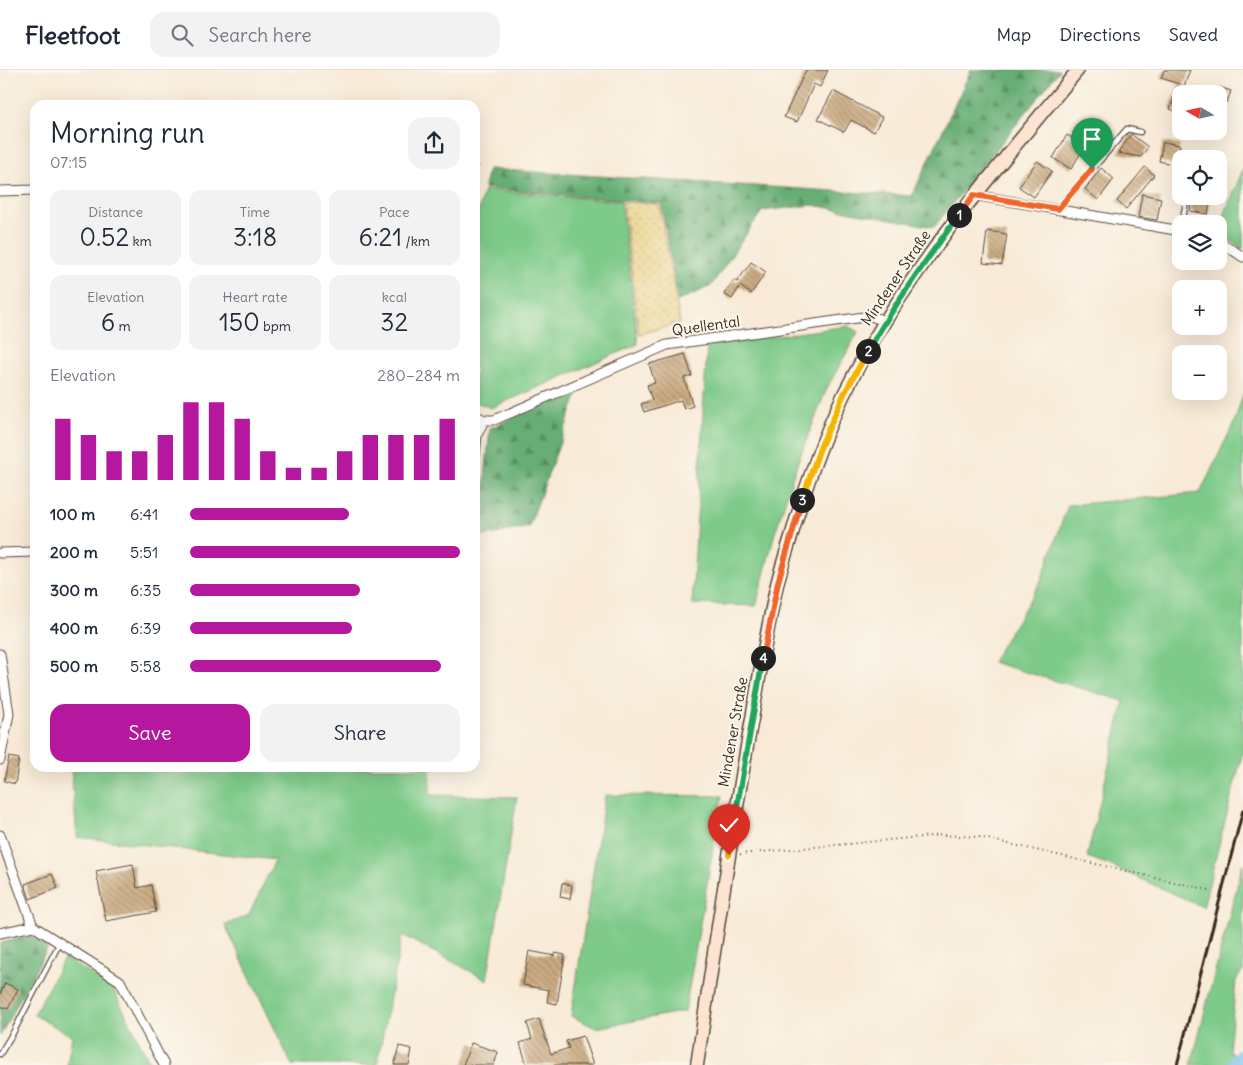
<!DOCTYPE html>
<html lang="en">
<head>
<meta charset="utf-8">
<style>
	:root { --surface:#fff; --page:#f2f2f3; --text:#1f2937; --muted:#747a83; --line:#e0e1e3; --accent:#b5179e }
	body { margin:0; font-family:Delius,sans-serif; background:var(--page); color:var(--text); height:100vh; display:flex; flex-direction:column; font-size:19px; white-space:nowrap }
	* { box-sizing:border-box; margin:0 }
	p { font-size:16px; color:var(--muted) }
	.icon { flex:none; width:28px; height:28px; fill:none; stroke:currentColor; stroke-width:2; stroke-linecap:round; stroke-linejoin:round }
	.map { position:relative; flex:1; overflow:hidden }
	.sheet { position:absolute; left:30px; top:30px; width:450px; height:672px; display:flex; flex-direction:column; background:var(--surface); border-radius:15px; box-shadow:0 5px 20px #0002 }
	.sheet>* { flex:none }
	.needle { width:32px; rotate:279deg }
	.controls { position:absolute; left:1172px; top:15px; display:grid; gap:10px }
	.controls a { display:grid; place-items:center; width:55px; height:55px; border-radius:10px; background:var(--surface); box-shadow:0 5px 20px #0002; font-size:25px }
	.pin { position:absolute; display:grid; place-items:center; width:42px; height:42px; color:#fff; margin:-51px -21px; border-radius:50% 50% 50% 0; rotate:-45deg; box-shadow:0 0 5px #0007 }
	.pin .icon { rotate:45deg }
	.km { position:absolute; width:25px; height:25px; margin:-12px; border-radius:50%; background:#222; color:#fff; font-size:14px; line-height:25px; text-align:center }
	.round { display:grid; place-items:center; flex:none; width:52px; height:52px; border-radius:15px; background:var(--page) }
	.headline { display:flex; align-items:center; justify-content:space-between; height:85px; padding:0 20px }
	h1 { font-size:28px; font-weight:600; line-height:38px }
	.metrics { display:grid; grid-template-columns:repeat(3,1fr); gap:8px; height:85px; padding:5px 20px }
	.metrics div { display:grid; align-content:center; border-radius:12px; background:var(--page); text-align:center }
	.metrics b { font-size:25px; font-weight:600 }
	.metrics small { font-size:14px; font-weight:400 }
	.metrics p { font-size:14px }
	.chart { height:140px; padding:10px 20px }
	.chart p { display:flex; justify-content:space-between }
	.chart svg { width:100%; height:90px; margin-top:5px; stroke:var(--accent); stroke-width:6 }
	.primary-button { display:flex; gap:10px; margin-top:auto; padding:10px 20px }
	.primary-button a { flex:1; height:58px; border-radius:15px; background:var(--accent); color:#fff; font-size:20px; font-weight:600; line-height:58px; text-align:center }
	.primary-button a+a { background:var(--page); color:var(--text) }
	ul { padding:0 20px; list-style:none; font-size:16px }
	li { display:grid; grid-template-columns:80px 60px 1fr; align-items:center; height:38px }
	li i { height:12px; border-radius:6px; background:var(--accent) }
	header { display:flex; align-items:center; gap:30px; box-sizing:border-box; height:70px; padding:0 25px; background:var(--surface); border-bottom:1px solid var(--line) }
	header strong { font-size:24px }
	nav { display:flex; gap:28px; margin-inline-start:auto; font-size:18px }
	.search { width:350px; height:45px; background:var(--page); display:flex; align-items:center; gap:12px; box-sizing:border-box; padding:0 18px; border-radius:15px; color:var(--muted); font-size:19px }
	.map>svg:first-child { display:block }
	.grass { fill:#7eca89; stroke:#5c7a54 }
	.forest { fill:url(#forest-firs); stroke:#506c4a }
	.sand { fill:url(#sand-dots); stroke:#94825e }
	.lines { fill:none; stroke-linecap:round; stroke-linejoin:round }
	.river { stroke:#77c1f0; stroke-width:20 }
	.building { fill:url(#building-back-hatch) }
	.service-casing { stroke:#57473a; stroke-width:7 }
	.minor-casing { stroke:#57473a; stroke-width:11 }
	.secondary-casing { stroke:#57473a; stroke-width:15 }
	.path { stroke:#57473a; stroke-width:2; stroke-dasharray:1 4; stroke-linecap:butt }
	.service { stroke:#fff; stroke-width:4.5 }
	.minor { stroke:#fff; stroke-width:9 }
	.secondary { stroke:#fde4d1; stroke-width:12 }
	.rail { stroke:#3b2a1e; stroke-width:3 }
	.split-1-casing { stroke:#fff; stroke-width:10 }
	.split-2-casing { stroke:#fff; stroke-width:10 }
	.split-3-casing { stroke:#fff; stroke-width:10 }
	.split-4-casing { stroke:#fff; stroke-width:10 }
	.split-5-casing { stroke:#fff; stroke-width:10 }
	.split-6-casing { stroke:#fff; stroke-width:10 }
	.split-1 { stroke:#f0652b; stroke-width:6 }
	.split-2 { stroke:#22a559; stroke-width:6 }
	.split-3 { stroke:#f5b400; stroke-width:6 }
	.split-4 { stroke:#f0652b; stroke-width:6 }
	.split-5 { stroke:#22a559; stroke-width:6 }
	.split-6 { stroke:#f5b400; stroke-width:6 }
	.labels { text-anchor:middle; stroke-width:4; stroke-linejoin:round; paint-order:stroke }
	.street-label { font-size:15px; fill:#3b2a1e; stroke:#fbf7ec }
</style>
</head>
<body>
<header>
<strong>Fleetfoot</strong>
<div class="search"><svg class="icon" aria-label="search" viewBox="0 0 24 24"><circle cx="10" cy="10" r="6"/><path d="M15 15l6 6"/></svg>Search here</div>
<nav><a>Map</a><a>Directions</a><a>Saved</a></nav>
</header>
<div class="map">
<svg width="1243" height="995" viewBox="0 0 1243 995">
	<defs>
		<pattern id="forest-firs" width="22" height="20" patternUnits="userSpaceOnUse" patternTransform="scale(1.25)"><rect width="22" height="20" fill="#66ae75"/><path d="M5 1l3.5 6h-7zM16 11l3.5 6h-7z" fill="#558e5f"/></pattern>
		<pattern id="sand-dots" width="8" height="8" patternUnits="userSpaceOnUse" patternTransform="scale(1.25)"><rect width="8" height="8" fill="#eeda9e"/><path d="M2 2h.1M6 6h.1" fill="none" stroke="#cdbb88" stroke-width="1.8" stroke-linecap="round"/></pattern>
		<pattern id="building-back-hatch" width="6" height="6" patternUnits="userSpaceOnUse" patternTransform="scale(1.25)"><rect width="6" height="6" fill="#cbab82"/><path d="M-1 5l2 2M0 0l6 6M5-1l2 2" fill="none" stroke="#a68b6a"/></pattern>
	</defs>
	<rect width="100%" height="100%" fill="#fbf7ec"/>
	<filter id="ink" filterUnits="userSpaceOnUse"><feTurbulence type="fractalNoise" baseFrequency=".02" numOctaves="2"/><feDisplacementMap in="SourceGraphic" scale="10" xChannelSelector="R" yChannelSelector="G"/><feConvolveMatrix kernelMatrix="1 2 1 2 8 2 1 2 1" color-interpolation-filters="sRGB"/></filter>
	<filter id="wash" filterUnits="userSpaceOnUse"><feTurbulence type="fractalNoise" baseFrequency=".0096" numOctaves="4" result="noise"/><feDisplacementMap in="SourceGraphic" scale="20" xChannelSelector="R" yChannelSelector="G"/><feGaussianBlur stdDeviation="1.12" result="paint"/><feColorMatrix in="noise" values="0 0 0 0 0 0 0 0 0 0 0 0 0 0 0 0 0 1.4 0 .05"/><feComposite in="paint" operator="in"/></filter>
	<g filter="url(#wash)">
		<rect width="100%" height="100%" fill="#f8ead7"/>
		<path class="grass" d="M1243,99v80l-24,-16v-5z
			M484,120l137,11 17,143 -147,64 -15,-6 -1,-3v-174z
			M848,256l10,6 -31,56 -30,76 -23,72 -18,70 -64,-2 15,-258z
			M1243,324v357l-40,156 -96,-43 -20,-7 37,-156 -132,-39 49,-81 27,-76 132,-12 34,-70z
			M71,698h359v27l87,2 -30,183 -85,-45 -25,130h-85l-67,-140 24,-10 26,-55 -198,-23z
			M605,725l117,1 -37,215 -89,17 -25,-12z
			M1243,793v108l-7,9 -7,71 10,11 -2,3h-46z
			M64,888l48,29 39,78h-84l5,-29 -38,-21z"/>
		<path class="forest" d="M971,0h89l-126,157 -121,-22 -51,6 -51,75 -33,15 -17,-98 -177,-15 4,-19 424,27z
			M580,318l-51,139 -54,11v-36l9,-15 6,-59z
			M31,866l17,11 -48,89v-93z"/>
		<path class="sand" d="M623,132l36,2 21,119 -41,11z"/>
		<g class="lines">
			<path class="river" d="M1237,995l6,-7"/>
		</g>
		<g id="blocks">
			<path class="building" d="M806,0h22l-8,17 -6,-3 -17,38 -13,-5z
				M1164,0h26l-6,16 -3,-1v28l-11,-4 9,-25 -18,-6z
				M1219,17l12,4 -4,11 -8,-3z
				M833,21l49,26 -8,15 -23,-12 -7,12 -26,-13z
				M1131,64l17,13 -7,10 -23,-4z
				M1067,65l18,11 -14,23 -18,-11z
				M1163,72l17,3 -4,20 -17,-4z
				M1037,91l15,10 -18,26 -15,-10z
				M1145,97l9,8 -28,34 -9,-8z
				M1101,98l13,11 -16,21 -13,-11z
				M1142,124l19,4 -4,22 -19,-3z
				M1192,126h19l-3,18 -18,-3z
				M987,161l20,3 -5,31 -19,-2z
				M751,192l15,10 -15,22 -11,-8 -8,13 -8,-5 10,-14 3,2z
				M685,284l7,22 -8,2 9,28 -9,3 -3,-9 -37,12 -3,-8 11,-4 -5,-15 8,-2 -6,-19z
				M9,687l10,2 -4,25 -11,-3z
				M133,794l4,24 14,-3 5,27 -50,9 -10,-50z
				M52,804l6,14 -28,11 -5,-15z
				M562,813l10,2 -2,14 -10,-2z
				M529,881l26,5v-3l10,2 -8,49 -10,-2 2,-12 -26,-5z
				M5,913l13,6 -10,20 -8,-3v-12z
				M539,949l12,35 18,-6 -3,-7 17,-5 10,29h-66l-7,-22 12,-4 -5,-16z
				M471,973l27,9 -4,13h-31z
				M399,976l13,3 -3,16h-15z"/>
		</g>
	</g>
	<g filter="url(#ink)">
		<use href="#blocks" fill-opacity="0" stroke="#57473a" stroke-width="1"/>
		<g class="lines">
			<defs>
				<path id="service" d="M1177,99l4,4
					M1058,139l69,-80 13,3
					M1182,154l5,-28
					M0,984l14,-23 45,-87"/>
				<path id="minor" d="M0,121l35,-1
					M974,125l207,36
					M1219,171l24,16
					M475,345l9,5h10l173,-75 204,-29 14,5
					M475,386l2,-21 7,-15
					M0,483l35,-1
					M0,584l9,60 -9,46
					M0,765l33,91
					M0,863l33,-7 87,55 44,84"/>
				<path id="secondary" d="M697,995c16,-107 32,-213 50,-319 10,-54 18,-108 30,-162 4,-16 9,-31 14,-47 14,-49 31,-98 53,-143 60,-120 149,-222 234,-324"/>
			</defs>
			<use href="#service" class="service-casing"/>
			<use href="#minor" class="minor-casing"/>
			<use href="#secondary" class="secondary-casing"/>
			<path class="path" d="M475,105l5,-9
				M740,784l202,-19 37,2 230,53"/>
			<use href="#service" class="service"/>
			<use href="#minor" class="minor"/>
			<use href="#secondary" class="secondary"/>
			<path class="rail" d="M1177,995l66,-255"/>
		</g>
	</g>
	<g class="lines" filter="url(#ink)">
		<defs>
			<path id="split-1" d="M959,145l15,-20 84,14 34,-40"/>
			<path id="split-2" d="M868,281c27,-48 59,-92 91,-136"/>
			<path id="split-3" d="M802,430l18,-52 24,-54 24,-43"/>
			<path id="split-4" d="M763,588l15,-76 24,-82"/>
			<path id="split-5" d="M735,748l28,-160"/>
			<path id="split-6" d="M729,785l6,-37"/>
		</defs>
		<use href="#split-1" class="split-1-casing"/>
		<use href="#split-2" class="split-2-casing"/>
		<use href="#split-3" class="split-3-casing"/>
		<use href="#split-4" class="split-4-casing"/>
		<use href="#split-5" class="split-5-casing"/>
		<use href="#split-6" class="split-6-casing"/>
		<use href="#split-1" class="split-1"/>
		<use href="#split-2" class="split-2"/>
		<use href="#split-3" class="split-3"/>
		<use href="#split-4" class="split-4"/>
		<use href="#split-5" class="split-5"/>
		<use href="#split-6" class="split-6"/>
	</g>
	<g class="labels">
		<g class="street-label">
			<text transform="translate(896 208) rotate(-56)" y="5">Mindener Straße</text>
			<text transform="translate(706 256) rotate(-8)" y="5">Quellental</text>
			<text transform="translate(733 662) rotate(-80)" y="5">Mindener Straße</text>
		</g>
	</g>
</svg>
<div class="controls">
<a><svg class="needle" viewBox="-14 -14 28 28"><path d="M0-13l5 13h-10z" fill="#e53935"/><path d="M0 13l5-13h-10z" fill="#747a83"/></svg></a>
<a><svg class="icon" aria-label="locate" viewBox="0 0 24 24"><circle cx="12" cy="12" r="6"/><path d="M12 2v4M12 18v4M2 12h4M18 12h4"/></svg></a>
<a><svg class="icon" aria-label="layers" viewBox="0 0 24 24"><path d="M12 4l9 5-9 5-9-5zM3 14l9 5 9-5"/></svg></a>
<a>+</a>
<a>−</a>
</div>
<div class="pin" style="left:1092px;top:99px;background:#1e9e55"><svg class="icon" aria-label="arrive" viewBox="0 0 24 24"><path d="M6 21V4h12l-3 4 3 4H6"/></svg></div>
<div class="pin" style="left:729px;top:785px;background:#d93025"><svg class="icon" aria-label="check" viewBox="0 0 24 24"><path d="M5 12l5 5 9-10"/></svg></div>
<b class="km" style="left:959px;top:145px">1</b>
<b class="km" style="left:868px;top:281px">2</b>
<b class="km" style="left:802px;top:430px">3</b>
<b class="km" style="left:763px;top:588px">4</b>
<section class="sheet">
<div class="headline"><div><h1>Morning run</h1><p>07:15</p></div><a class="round"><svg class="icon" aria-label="share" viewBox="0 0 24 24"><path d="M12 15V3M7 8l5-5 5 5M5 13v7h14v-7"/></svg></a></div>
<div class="metrics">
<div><p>Distance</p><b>0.52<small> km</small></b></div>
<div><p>Time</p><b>3:18</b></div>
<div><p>Pace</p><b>6:21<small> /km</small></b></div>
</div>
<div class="metrics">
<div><p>Elevation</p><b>6<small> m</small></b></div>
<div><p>Heart rate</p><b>150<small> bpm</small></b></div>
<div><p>kcal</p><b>32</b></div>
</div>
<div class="chart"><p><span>Elevation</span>280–284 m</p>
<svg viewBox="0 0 160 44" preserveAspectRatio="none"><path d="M5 44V14M15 44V22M25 44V30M35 44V30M45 44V22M55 44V6M65 44V6M75 44V14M85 44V30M95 44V38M105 44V38M115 44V30M125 44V22M135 44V22M145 44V22M155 44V14"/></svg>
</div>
<ul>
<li><b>100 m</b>6:41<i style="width:59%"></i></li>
<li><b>200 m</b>5:51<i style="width:100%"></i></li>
<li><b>300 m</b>6:35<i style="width:63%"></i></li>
<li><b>400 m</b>6:39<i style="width:60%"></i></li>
<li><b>500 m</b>5:58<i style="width:93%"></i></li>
</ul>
<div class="primary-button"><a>Save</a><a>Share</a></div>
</section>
</div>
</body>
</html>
